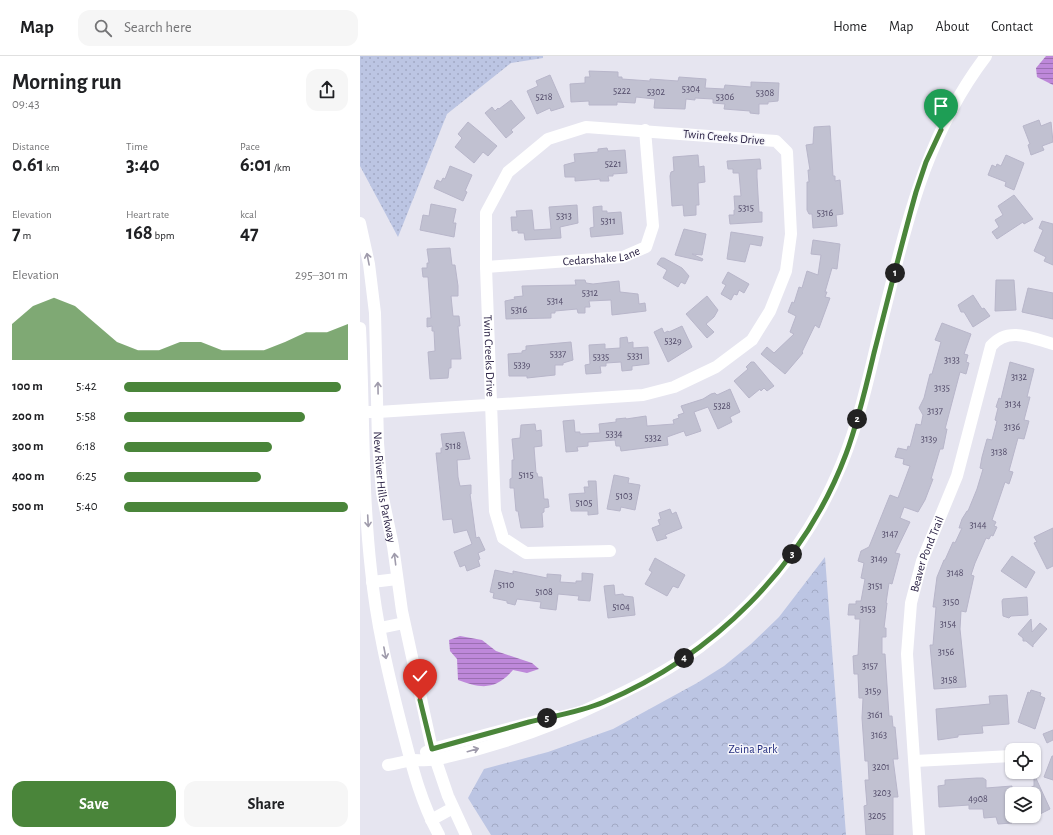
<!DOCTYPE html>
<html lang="en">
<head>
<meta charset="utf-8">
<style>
	:root { --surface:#fff; --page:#f6f6f6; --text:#202124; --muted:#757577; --line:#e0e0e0; --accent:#4a853a }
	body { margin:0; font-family:"Alegreya Sans",sans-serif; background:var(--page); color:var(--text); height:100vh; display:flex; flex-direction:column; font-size:15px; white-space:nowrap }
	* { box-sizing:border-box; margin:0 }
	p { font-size:13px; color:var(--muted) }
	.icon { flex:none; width:22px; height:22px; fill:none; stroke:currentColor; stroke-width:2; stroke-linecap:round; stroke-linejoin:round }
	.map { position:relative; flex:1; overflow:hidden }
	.side { display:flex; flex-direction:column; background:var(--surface); width:360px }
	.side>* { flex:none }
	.buttons { position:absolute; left:645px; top:687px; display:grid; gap:8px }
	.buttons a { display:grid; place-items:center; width:36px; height:36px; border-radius:8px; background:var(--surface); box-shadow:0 1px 3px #0004; font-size:20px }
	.pin { position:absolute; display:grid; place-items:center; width:34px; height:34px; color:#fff; margin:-41px -17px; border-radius:50% 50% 50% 0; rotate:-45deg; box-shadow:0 0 4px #0007 }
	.pin .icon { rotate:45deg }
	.km { position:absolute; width:20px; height:20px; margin:-10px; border-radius:50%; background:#222; color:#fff; font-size:11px; line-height:20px; text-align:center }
	.round { display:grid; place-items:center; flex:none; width:42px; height:42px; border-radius:12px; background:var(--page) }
	.summary { display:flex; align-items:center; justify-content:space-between; height:68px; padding:0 12px }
	h1 { font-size:22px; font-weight:600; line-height:30px }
	.metrics { display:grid; grid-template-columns:repeat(3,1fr); gap:6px; height:68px; padding:4px 12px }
	.metrics div { display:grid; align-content:center }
	.metrics b { font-size:20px; font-weight:600 }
	.metrics small { font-size:11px; font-weight:400 }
	.metrics p { font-size:11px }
	.chart { height:112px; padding:8px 12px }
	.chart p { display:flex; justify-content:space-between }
	.chart svg { width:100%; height:72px; margin-top:4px; fill:var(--accent); opacity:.7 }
	.button { display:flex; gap:8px; margin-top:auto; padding:8px 12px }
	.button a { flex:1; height:46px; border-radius:12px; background:var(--accent); color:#fff; font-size:16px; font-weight:600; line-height:46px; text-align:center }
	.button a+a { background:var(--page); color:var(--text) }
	ul { padding:0 12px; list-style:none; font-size:13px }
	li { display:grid; grid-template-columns:64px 48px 1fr; align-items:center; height:30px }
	li i { height:10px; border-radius:5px; background:var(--accent) }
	header { display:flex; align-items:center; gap:24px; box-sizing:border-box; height:56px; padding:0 20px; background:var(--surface); border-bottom:1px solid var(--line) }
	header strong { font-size:19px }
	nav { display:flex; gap:22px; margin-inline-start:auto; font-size:14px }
	.search { width:280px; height:36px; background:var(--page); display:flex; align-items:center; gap:10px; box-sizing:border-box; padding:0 14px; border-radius:12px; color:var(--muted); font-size:15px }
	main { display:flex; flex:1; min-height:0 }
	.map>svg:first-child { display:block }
	.grass { fill:url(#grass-dots) }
	.forest { fill:url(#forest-crowns) }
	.water { fill:url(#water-rules) }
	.building { fill:#c1c1d1; stroke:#b8b6ca }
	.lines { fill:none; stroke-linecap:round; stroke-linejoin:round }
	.minor { stroke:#fff; stroke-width:12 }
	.oneway { stroke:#9f9bab }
	.route-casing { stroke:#fff; stroke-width:8 }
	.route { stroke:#4a853a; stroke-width:5 }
	.labels { text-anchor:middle; stroke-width:3; stroke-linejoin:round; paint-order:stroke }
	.number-label { font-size:10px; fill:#504967 }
	.street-label { font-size:12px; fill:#2a2144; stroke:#f6f6fb }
	.park-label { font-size:12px; fill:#263080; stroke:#f6f6fb }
</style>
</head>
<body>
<header>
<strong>Map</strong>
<div class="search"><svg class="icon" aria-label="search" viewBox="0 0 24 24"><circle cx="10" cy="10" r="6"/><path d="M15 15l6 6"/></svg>Search here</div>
<nav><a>Home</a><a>Map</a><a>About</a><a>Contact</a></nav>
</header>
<main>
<section class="side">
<div class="summary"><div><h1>Morning run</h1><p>09:43</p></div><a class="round"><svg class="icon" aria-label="share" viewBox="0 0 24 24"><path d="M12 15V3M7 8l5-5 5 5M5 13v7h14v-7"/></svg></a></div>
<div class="metrics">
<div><p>Distance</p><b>0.61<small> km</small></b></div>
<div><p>Time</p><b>3:40</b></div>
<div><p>Pace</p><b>6:01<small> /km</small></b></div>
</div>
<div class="metrics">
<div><p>Elevation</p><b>7<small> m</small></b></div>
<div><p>Heart rate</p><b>168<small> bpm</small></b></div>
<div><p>kcal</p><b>47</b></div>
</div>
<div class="chart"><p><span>Elevation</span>295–301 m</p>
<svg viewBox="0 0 160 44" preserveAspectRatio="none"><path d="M0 44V22L10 11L20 6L30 11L40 22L50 33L60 38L70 38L80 33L90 33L100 38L110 38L120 38L130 33L140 27L150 27L160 22V44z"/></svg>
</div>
<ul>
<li><b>100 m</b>5:42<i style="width:97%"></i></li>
<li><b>200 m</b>5:58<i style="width:81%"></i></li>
<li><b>300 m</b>6:18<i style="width:66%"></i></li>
<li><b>400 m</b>6:25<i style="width:61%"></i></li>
<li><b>500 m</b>5:40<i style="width:100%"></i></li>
</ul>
<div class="button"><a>Save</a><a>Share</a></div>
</section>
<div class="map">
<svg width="693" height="779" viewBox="0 0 693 779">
	<defs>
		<pattern id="grass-dots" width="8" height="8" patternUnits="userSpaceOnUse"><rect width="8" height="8" fill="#bcc5e3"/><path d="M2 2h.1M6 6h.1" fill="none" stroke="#a2a9c4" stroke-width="1.8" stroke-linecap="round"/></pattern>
		<pattern id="forest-crowns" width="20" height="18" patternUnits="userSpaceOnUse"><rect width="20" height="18" fill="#bcc5e3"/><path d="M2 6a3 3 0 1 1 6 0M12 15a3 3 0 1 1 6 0" fill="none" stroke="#a2a9c4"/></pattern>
		<pattern id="water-rules" width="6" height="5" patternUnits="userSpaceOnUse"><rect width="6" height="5" fill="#be88da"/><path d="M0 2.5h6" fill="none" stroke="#9b6fb2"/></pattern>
	</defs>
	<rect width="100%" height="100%" fill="#e6e5f0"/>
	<path class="grass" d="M0,0h183v2l-32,5 -64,51 -49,123 -38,-71z"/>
	<path class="forest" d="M465,501l21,278h-355l-23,-37 16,-29 64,-17 65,-23 84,-46 27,-17 27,-22 28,-27z"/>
	<path class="water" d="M686,0h7v29l-16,-8 -1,-9z
		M100,580l22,4 14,11 36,12 7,6 -12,4 -14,-3c-17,20 -31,19 -55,10l-1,-21 -7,-8 -1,-11z"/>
	<path class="building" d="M229,15l29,1v5h4v2l28,2v-2l28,2 1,-4 27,2 -1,9 19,1 1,-4 26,2v-5l28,1 -1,18 -10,1v2h-9v10l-9,-1v-2l-26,-2 1,-5 -12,-1v-4l-18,-1v2l-9,-1 -1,10 -31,-1 1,-9 -19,-2 -1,6 -18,-1v3h-28v-4l-18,1 -1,-18 15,-1v-6h5z
		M190,19l14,32 -13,4 -1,-3 -13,6 -10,-23 11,-5 -2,-5z
		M151,44l14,18 -14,12 2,2 -7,6 -21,-25 7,-6 3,4 3,-3 1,1z
		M679,64l2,6 10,-4 2,20 -11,4 2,4 -13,5 -3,-10 2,-1 -7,-18z
		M108,66l29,24 -9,10 -5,-4 -9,11 -19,-16 7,-9 -4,-4z
		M470,70l3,50h2v5l5,-1 3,34 -7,1 1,11 -24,2 -1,-14h-3l-2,-4v-28h2l-1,-12h2l-4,-25 7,-1 1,-17z
		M247,92l1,3 17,-1 2,23 -14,1v2h-5l1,5h-9v-2l-25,2v-4h-10l-1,-12 11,-3 -1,-8 24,-2v-3z
		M338,99l1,12 5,-1 1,16 -7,1 1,22h-3v10l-12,1 -1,-11 -11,1 -2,-30 1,-4 3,-1 -1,-14z
		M646,99l18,8 -10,27 -9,-4 1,-4 -18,-7 4,-10 4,2 1,-3 4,2z
		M400,103l1,10h-4v8l2,35h3v10l-32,2 -1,-9h5v-5h1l-1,-14h7l-2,-23h-6v-4h-5l-1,-8z
		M90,110l22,9 -7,16 2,1 -4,9 -29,-13 3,-8 4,2 2,-4 2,1z
		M654,139l19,24 -9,5 -1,-2 -26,17 -5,-7 7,-5 -4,-7 8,-5 -5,-9z
		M71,148l25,5 -3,14h3l-2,14 -34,-7 3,-15 6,1z
		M217,149l1,18 -18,4 1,11 -36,2 -1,-7h-6v-3l-6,1 -1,-14h6l-1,-6 16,-1 2,20 17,-1 -2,-22z
		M242,150v5h5v2l14,-1 2,22 -32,3 -1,-9 4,-1 -1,-20z
		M682,165l11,3v41l-9,-4 2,-4 -12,-6 9,-21 -4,-2z
		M324,173l22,5 -4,21 -10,-1 11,5 -1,2 -27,-6z
		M371,176l32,5 -2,9 -11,-2 -5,18 -18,-3z
		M453,184l27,4 -3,25 -5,-1 -7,24h2l-2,5 5,1 -11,30 -4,-3 -13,27 1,1 -18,21 -24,-20 6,-7 7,6 20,-19 -4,-2 6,-16 -8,-4 4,-10 2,1 5,-16 3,1 5,-17 11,4 3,-20 -10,-1z
		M90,192l2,17h3l3,21v10h-7l2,20h6l1,10h-2l3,33h-10v9h-2l-1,10 -18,1 -2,-27 7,-1 -1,-20h-2v-5l-5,1v-9h4l-3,-41h-5l-1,-9h5v-5h2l-2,-14z
		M301,202h3l18,10 7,8 -4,8 -4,-2 -3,5 -15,-9 4,-8 -10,-6z
		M368,216l21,12 -5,9 -5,-3 -2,5 -3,-1 -3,6 -10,-6 5,-9 -4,-2z
		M215,224h10l1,3 7,1 26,-3 1,11 18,2 1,10 6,-1 1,8 -34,4 -1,-15 -22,1 1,6h-5v6h-7l-1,-4 -22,2v2h-4v5l-45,1 -1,-18 10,-2 -1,-2 9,-1 -1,-10 54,-1z
		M636,224h18l2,30 -21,1z
		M668,232l25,5v26l-31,-7z
		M613,239l9,14 2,-1 6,8 -17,11 -9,-15h-3l-3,-7z
		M347,240l11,14 -4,7 -8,7 8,8 -7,6 -21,-24z
		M582,267l29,11 -7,20 4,1 -2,7 3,1 -3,11 -6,-2 -15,57h2l-4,20h-3l-9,30h2l-8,21 -7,12 -14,-5 -4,11 10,4 -15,31 5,1 -8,30 -3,-1 -3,20h1l-3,25h2v9h-4v17h3l4,62h3l1,11h2l3,32h-5l5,38h-5v38h-27l-2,-29 3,-1 -2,-25h4l-1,-19h-3l-3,-43 1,-20h-4l-1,-24h-4l-1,-18 5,-1 2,-36h-5v-4h-7l1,-11h7v-3h5l4,-22 -4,-1 3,-15 -6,-2 3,-10 8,-4 21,-52 8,3 12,-32 -7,-2 1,-5 -9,-2 3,-9 9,2 1,-4 2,1 6,-23 5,1 2,-10 -4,-7 5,-10 6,-24h2l9,-32 -6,-2z
		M322,270l10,21 -24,15 -14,-30 8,-4 2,5 4,-2 1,1z
		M267,281l1,6 5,-1v6l15,-1 1,17 -17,2v4l-10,1 -1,-9 -15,1v3h-6l1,7 -15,1 -1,-9 5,-1 -1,-19 16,-1v5l15,-1v-10z
		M211,286l2,18 -10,3v2h-8v10l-28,3v-2h-18l-1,-22 14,-1v-2l4,-1v-4z
		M391,306h3l20,24 -7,5 -3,-3 -3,3 -1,-2 -11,9 -15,-17 14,-12 -2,-2z
		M650,306l24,7 -7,28h3l-6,23 5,1 -5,18 -6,-1 -9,33 4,1 -4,12 -4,-2 -13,38 4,2 -2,4 3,1 -4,9 -2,-1 -2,4 -3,-1 -11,25 -4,12 3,1 -8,36 -5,-1 -1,18 6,58 -32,2 -4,-44h3l3,-38h-3l4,-30 7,-17h1l8,-18 2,1 7,-15h-3l3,-9 5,-8h1l9,-22 6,-20 -3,-1 2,-11 5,-18 5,1 5,-19 -2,-1 3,-12 -2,-1 3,-9 2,1z
		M370,333l10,23 -10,5 2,5 -14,7 -10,-22 -14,5 7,19 -15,5 -2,-5 -17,6 1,8 -47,6 -1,-5h-4l-1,-6 -27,2v4l-11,1 1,4 -12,1 -3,-31 11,-1 1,12h5v2l20,-1 -1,-9 17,-2v-3l10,-1v1l20,-3 1,10 27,-2 -1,-4 6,-2 -1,-3 6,-2 -3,-7 22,-7 8,-5 4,-1 2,2z
		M175,368l1,7 5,-1 1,16 -8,1 2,26h1l1,4h4l2,22h4l1,8 -5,1v4l-2,1 1,14 -22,1 -3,-17h-2l-2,-23h-4v-9l2,-1v-18h2l-2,-21 8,-1 1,-13z
		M104,376l6,27 -13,1 1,17 2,9 11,-1v9h-1l6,44 3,-1 6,13 -7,3 2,6 -2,1 2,6 -13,5 -2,-6 -5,2 -6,-15 18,-8 -5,-14 -13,3 -2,-14 -9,1 -7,-67h5v-5h2l-2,-14z
		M254,419l15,3 -1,5 12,2 -5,25 -14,-3 -1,4 -13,-2z
		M228,425h8l2,33 -10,1v-4h-17l-2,-17 16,-1 -1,-6h5z
		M310,453l2,5 4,-2 6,16 -17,7 2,3 -10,3 -5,-13 8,-3 -2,-5 3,-1 -2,-6z
		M693,472v38l-6,3 -13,-26 3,-1 -3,-5z
		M652,500l23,16 -9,16 -25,-17z
		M295,502l30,17 -7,13 -5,-2 -6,10 -22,-12 7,-12 -3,-2z
		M135,514l18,4v-3l34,7v-4l14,1 -1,7 16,1v-2h6v-8l11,1 -3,27 -12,-1 1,-4 -21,-2 -2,16 -16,-2 1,-6 -24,-3 -2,6 -8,-2v-2l-14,-3 1,-5 -4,-1z
		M254,529l1,10 8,-1 1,2 9,1 2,18 -27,3 -4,-32z
		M667,541l1,18 -17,1 -2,2 -6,-2 -1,-15 1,-2z
		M671,563l1,13 8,-9 7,6 -14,16v2l-7,-6h-3v-3l-5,-4z
		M671,634l10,3 -1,3 5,2 -10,31 -17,-7 10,-30 2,1z
		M647,639l2,29 -27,2 1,7 -25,2v2l-20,3 -2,-31 54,-5 -1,-8z
		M693,674v10l-6,3 -4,-9z
		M692,700h1v24l-9,-3z
		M674,718l16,35 -16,8v-23h-17l17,-8z
		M617,722h6l3,2v8l26,-2v37l-14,1 -2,-7 -12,1 -1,-9h-14v-4l-30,2 -1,-21 7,-1v-5z"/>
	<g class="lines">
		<g class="minor">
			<path id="s1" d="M0,167l9,41 6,49 3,130 4,50 11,53 9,65 30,138 16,47 18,39"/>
			<path id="s2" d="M126,211l137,-10 23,-10 7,-21 -8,-96"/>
			<path d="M0,272c4,80 2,162 11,242 5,52 17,103 30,154 10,38 19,77 38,111"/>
			<path id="s3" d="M0,356h18l265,-17 31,-8 42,-20 36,-27 18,-29 16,-40 5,-37 -4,-82 -11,-11 -190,-14 -38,12 -40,33 -22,41v54l9,244 8,27 23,15 84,-2"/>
			<path d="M12,526l25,-3"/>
			<path d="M20,572l24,-5"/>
			<path d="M66,696l6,-3 124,-33"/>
			<path d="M555,705l97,-5"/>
			<path d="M28,709c8,-1 17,-4 25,-5 9,0 17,1 25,-1 56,-12 111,-31 163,-56 26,-12 51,-24 76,-40 73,-48 132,-118 165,-200 19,-46 29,-97 41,-146 24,-94 42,-181 103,-261"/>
			<path d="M71,764l22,-12"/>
			<path id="s4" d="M559,779l-12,-181 4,-51 11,-42 35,-85 34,-130c17,-20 41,-8 62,-2"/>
		</g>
	</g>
	<defs><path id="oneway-shaft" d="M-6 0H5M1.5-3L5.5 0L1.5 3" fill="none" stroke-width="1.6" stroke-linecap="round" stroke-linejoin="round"/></defs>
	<g class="oneway">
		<use href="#oneway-shaft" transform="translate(8 203) rotate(-101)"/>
		<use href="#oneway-shaft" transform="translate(18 332) rotate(-91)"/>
		<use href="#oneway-shaft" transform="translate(8 465) rotate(87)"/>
		<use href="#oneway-shaft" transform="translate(35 503) rotate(-97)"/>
		<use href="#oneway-shaft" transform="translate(25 597) rotate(79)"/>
		<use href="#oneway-shaft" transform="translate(113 694) rotate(-16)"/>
	</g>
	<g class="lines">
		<defs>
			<path id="route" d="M60,644l12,49c32,-9 65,-18 97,-27 25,-6 51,-10 75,-20 109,-46 200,-136 242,-248 12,-32 20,-67 28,-101 14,-54 27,-107 42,-161l10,-30 15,-32"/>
		</defs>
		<use href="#route" class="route-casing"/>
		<use href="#route" class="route"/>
	</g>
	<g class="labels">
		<g class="number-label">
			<text x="331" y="36">5304</text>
			<text x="262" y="38">5222</text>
			<text x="296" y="39">5302</text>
			<text x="405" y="40">5308</text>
			<text x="184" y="44">5218</text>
			<text x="365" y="44">5306</text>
			<text x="253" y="111">5221</text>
			<text x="386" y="155">5315</text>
			<text x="465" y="160">5316</text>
			<text x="204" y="163">5313</text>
			<text x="248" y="168">5311</text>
			<text x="230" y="240">5312</text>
			<text x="195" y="248">5314</text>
			<text x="159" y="257">5316</text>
			<text x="313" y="288">5329</text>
			<text x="198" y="301">5337</text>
			<text x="275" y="303">5331</text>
			<text x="241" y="304">5335</text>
			<text x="592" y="307">3133</text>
			<text x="162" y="312">5339</text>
			<text x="659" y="324">3132</text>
			<text x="582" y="335">3135</text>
			<text x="653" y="351">3134</text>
			<text x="362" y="353">5328</text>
			<text x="575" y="358">3137</text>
			<text x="652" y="374">3136</text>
			<text x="254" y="381">5334</text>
			<text x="293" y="385">5332</text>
			<text x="569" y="386">3139</text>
			<text x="93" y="393">5118</text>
			<text x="639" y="399">3138</text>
			<text x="166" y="422">5115</text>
			<text x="264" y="443">5103</text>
			<text x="224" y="450">5105</text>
			<text x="618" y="472">3144</text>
			<text x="530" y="481">3147</text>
			<text x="519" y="506">3149</text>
			<text x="595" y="520">3148</text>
			<text x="146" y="532">5110</text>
			<text x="515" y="533">3151</text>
			<text x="184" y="539">5108</text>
			<text x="591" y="549">3150</text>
			<text x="261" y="554">5104</text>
			<text x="508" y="556">3153</text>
			<text x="588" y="571">3154</text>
			<text x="586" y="599">3156</text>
			<text x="510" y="613">3157</text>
			<text x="589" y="627">3158</text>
			<text x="513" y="638">3159</text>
			<text x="515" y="662">3161</text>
			<text x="519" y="682">3163</text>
			<text x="521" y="714">3201</text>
			<text x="522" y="740">3203</text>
			<text x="618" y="746">4908</text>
			<text x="517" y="763">3205</text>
		</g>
		<g class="street-label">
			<text transform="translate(364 81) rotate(5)" y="4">Twin Creeks Drive</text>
			<text dy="4" stroke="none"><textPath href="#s2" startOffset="116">Cedarshake Lane</textPath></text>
			<text dy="4" stroke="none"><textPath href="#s3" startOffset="1091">Twin Creeks Drive</textPath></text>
			<text dy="4" stroke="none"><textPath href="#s1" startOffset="266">New River Hills Parkway</textPath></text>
			<text dy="4" stroke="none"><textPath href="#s4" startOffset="284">Beaver Pond Trail</textPath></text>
		</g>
		<g class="park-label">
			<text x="393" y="697">Zeina Park</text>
		</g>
	</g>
</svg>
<div class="buttons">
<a><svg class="icon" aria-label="locate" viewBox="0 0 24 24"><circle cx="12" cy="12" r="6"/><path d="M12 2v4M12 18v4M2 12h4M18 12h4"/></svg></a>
<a><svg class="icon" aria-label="layers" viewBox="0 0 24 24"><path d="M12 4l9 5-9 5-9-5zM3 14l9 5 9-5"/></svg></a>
</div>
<div class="pin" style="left:581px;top:74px;background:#1e9e55"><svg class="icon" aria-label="arrive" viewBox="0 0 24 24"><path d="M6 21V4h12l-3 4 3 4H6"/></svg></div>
<div class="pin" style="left:60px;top:644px;background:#d93025"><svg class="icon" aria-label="check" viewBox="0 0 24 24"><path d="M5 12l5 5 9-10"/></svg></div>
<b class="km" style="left:535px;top:217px">1</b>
<b class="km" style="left:497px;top:363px">2</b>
<b class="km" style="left:432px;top:498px">3</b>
<b class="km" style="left:324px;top:602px">4</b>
<b class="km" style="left:187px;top:662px">5</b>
</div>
</main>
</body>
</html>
